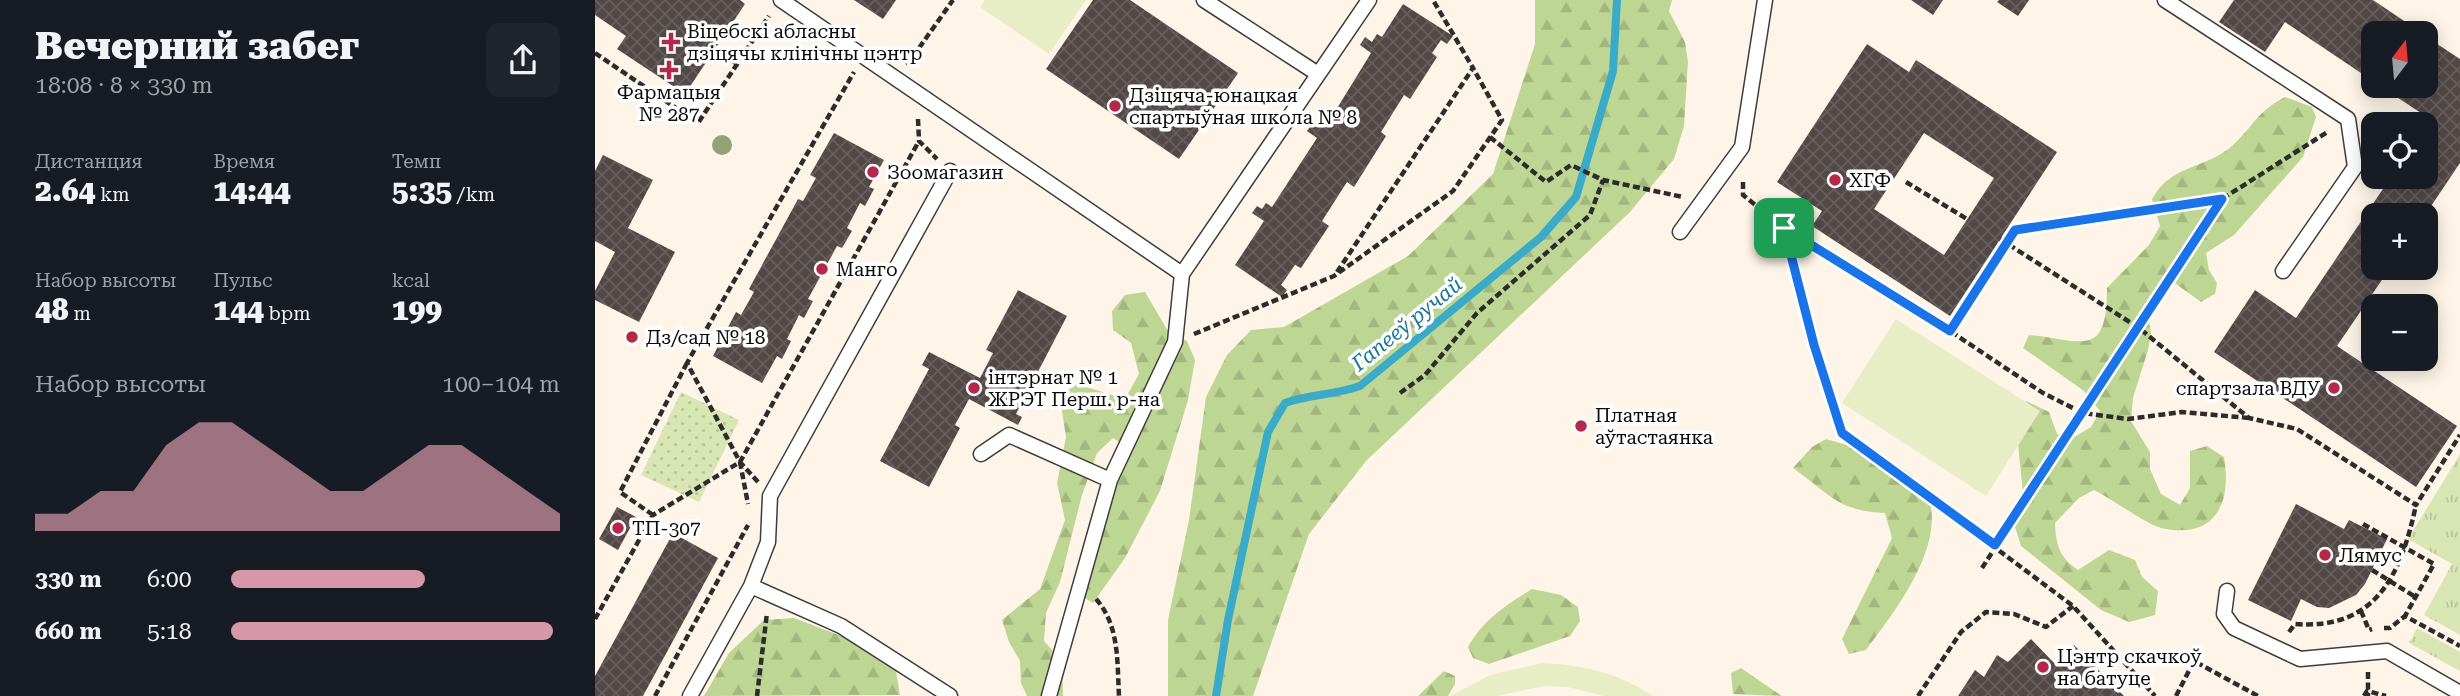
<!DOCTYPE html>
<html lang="ru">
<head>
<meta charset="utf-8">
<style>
	:root { --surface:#171b24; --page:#20242c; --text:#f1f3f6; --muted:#9ea1a6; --accent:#d698a9 }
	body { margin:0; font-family:"Roboto Serif",serif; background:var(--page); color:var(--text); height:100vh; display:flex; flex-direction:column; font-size:26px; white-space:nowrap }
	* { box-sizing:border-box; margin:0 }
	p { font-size:23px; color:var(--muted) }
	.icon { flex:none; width:38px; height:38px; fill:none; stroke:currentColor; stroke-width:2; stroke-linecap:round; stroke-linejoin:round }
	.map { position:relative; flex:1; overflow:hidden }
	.panel { display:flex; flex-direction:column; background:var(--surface); width:595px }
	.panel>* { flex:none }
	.needle { width:46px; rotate:16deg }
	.buttons { position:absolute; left:1766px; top:21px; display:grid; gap:14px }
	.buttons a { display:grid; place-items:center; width:77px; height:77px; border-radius:14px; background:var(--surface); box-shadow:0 4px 18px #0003; font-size:35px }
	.pin { position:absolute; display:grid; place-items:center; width:60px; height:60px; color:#fff; margin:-30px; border-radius:14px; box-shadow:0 4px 10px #0006 }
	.round { display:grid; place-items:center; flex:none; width:74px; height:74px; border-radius:14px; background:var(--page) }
	.head { display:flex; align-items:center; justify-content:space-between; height:119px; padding:0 35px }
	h1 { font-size:38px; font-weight:800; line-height:52px }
	.stats { display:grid; grid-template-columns:repeat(3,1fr); gap:10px; height:119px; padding:7px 35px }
	.stats div { display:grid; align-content:center }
	.stats b { font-size:30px; font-weight:800 }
	.stats small { font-size:19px; font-weight:400 }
	.stats p { font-size:19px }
	.chart { height:196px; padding:14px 35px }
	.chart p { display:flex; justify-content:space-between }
	.chart svg { width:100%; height:126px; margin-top:7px; fill:var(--accent); opacity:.7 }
	ul { padding:0 35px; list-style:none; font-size:23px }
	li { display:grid; grid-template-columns:112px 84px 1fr; align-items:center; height:52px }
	li i { height:18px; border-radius:9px; background:var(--accent) }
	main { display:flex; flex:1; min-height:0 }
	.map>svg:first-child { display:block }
	.grass { fill:url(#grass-tufts) }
	.forest { fill:url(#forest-firs) }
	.park { fill:url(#park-dots) }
	.pitch { fill:#e7eec5 }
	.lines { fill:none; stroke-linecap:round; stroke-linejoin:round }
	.stream { stroke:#39aac7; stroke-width:8 }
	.building { fill:url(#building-cross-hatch); fill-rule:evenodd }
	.lane-casing { stroke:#3d3d3d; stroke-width:17 }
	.path { stroke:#2c2c2c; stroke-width:4.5; stroke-dasharray:7 3.5; stroke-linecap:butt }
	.lane { stroke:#fff; stroke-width:14 }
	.tree { fill:#91a279 }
	.route-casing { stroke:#fff; stroke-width:14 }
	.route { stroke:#1a73e8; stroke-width:9 }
	.poi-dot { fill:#b4284a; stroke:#fff; stroke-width:2.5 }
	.labels { text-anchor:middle; stroke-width:7; stroke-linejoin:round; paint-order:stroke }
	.poi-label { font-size:19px; fill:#0a0a0a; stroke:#fff; text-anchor:start }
	.water-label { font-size:21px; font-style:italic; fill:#197795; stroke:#fff }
</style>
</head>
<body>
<main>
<section class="panel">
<div class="head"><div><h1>Вечерний забег</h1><p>18:08 · 8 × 330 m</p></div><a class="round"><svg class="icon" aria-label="share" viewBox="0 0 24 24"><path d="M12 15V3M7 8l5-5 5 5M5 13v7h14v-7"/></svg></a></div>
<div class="stats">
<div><p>Дистанция</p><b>2.64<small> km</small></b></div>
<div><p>Время</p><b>14:44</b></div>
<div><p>Темп</p><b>5:35<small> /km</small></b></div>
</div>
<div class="stats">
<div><p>Набор высоты</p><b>48<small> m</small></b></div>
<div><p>Пульс</p><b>144<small> bpm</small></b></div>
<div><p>kcal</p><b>199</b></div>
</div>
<div class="chart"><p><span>Набор высоты</span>100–104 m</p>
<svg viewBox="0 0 160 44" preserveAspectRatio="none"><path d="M0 44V38L10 38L20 30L30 30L40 14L50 6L60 6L70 14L80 22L90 30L100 30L110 22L120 14L130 14L140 22L150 30L160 38V44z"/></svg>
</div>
<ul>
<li><b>330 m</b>6:00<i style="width:59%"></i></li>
<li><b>660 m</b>5:18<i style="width:98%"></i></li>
</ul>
</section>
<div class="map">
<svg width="1865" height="696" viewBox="0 0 1865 696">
	<defs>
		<pattern id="grass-tufts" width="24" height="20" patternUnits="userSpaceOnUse" patternTransform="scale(1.75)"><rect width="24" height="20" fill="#d8e6b4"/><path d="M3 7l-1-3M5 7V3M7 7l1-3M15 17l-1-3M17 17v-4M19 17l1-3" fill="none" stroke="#b8c499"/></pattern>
		<pattern id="forest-firs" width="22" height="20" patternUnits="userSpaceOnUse" patternTransform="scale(1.75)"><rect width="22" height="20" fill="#bed694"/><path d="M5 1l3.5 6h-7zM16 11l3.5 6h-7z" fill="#a2b67e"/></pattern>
		<pattern id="park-dots" width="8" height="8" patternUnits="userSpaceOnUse" patternTransform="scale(1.75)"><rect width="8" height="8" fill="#d8e6b4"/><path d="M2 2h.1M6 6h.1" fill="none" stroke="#b8c499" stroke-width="1.8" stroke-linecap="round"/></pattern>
		<pattern id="building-cross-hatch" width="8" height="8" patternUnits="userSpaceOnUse" patternTransform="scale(1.75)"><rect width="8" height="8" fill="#524947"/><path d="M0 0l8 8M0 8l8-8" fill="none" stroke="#665f5d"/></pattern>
	</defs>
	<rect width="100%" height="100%" fill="#fef5e8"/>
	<path class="grass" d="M1865,454v181l-36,-20 28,-51 -44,-25z
		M1822,628l43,24v19l-51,-28z"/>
	<path class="forest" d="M940,0h137l-3,11 16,31 3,20 -4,64 -10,33 -44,53 -264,249 -57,73 -56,162h-85v-76l21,-100 17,-123 21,-42 24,-25 33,-3 124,-71 85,-82 42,-130z
		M1690,97l27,10 4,10 -13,40 -69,78 -28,18 3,17 8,13 -2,11 -14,8 -29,-21 -19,10 -6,17 4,25 -3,17 -15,48 -2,23 19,31v17l11,25 19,11 10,-17v-37l17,-5 17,11c8,47 -9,83 -63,71 -15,-4 -49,-29 -67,-38l-15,8 -24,25c1,22 4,34 23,47l31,-20 26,10 7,17 16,14 -3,24 -26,7 -28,-12 -80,-64 -6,-19 9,-24 -8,-78 10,-24 23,11 8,22 14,5 20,-12 9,-16 -16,-20 -61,-43 6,-13c53,5 78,25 78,-47l42,-43 11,-19 -8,-27c19,-35 55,-30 81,-54 22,-20 22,-32 52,-48z
		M550,292l23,39 19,10 8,19 -7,40 -28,91 -35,67 -32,45 -13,-8 42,-151 -9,-6 -16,15 -15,42 -22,87 -14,31 -2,28 18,20 1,35h-36l-6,-13 -1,-22 -11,-19 -7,-22 38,-31 25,-69 -8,-37 9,-46 -4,-26 2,-18 13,-9 48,15 14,-25 -8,-31 -18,-13 -1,-19 13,-16z
		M1231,439c28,8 75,21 93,43 40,48 -23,128 -53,168l-17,4 -7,-15 50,-101 -7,-25c-47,-2 -54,-18 -92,-45l19,-21z
		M937,589l29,6 17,12 2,14 -10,15 -81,28 -16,-6 -5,-11c15,-27 38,-42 64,-58z
		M199,618l55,21 47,32 4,24 -196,1 25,-43 35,-33z
		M1146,668l41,28 -49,-2 -2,-21z
		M849,671l11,5v8l-7,12h-30z"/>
	<path class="park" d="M86,392l58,28 -40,82 -58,-27z"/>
	<path class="pitch" d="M390,0h101l-37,54 -69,-47z
		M1301,319l144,92 -54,85 -144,-93z
		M948,663c40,2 76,10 110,33h-49l-36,-9 -24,-1 -47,10h-47l40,-21z"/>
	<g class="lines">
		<path class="stream" d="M621,696l12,-76 40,-188 17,-29c25,-9 50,-8 75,-17l181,-149 35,-40 37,-126 4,-71"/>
	</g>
	<path class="building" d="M0,0h145l5,4 -60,90 -68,-45 9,-13 -31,-21z
		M259,0h42l-13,19z
		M498,0h37l108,73 -59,86 -133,-90z
		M1316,0h32l-10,15z
		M1404,0h30l-11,16 -21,-14z
		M1639,0h139l49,33h-49v48l-88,-59 -20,30 -46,-30z
		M808,4l50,32 -6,8 -6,-4 -9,13 5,4 -27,42 -6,-4 -23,37 5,4 -32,51 -7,-5 -25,39 7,5 -28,42 -6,-3 -14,20 6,5 -5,7 -47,-32 29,-44 -12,-8 5,-7 5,3 4,-6 6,4 45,-69 -10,-7 5,-7 5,3 5,-8 6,4 43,-70 -11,-8 5,-8 7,5 5,-8 5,3z
		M1830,36l35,23v104l-35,52h-52v53h17l-53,78 120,80 -41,61 -202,-135 41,-62 41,28 95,-141h34v-51l5,-7 -50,-33h45z
		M1272,44l42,28 7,-12 141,92 -107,164 -138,-90 10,-15 -45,-29zM1329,133l70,45 -50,77 -70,-46z
		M239,133l50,27 -15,27 5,2 -9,17 -5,-3 -13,25 5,3 -10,17 -5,-2 -29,53 5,2 -9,17 -5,-3 -12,24 4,2 -9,18 -5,-3 -15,27 -49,-27 23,-44 5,3 13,-23 -5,-3 49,-90 5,2 13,-23 -6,-3z
		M8,155l50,25 -25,48 47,24 -36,70 -44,-22v-9l20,-39 -20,-11v-70z
		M423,290l49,26 -51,98 6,3 -4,8 -49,-26 -14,26 5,3 -31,59 -49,-26 49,-92 -7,-4 7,-13 51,26 13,-25 -7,-3z
		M1701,504l48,25 5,-9 38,19 -22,45 -9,11 -27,13 -12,-1 -16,-8 -10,22 -43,-21z
		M22,507l19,10 -18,33 -19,-11z
		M78,533l45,25 -75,138h-48v-20z
		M1436,639l25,26 18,-20 50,51h-166l17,-26 9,7 13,-22 11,7z"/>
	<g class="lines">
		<defs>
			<path id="lane" d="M186,0l401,274 -7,68 -65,138 -61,216
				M609,0l114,74
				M1570,0l183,119 7,48 -72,104
				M1085,232l62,-85 23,-147
				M587,274l187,-274
				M386,454l28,-19 101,45
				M156,586l90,40 109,70
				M1632,591l-3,23 10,14 66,31 87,-8 73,42
				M95,696l61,-110 17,-44 2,-46 180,-325"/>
		</defs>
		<use href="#lane" class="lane-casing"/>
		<path class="path" d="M120,49l22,15
			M0,53l103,70 71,-107
			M312,65l46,-65
			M323,119l1,22 18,18
			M895,137l56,45 25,-17 32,15 80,17
			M1148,182v13l41,33 166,103 93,62 40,20 45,6 54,-7 67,6
			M1311,182l61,37
			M1189,228l30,117 28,88 231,173 82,90
			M1405,239l139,89 110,90 48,11 119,76 44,-70
			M742,272l136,-204 -40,-68
			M1355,331l65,-101 206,-31
			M599,334l140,-58 119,-85 49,-71 -29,-52
			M805,393l25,-18 52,-62 113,-98 13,-35
			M145,462l8,42
			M163,482l-18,-20 -53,-99 167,-291
			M58,515l-33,-23 67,-129
			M1768,524l71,40 -29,52 55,30
			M1387,568l240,-369 107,-68
			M1777,570l42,26
			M501,599c24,27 21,64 23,97
			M1766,611l8,19 3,-1
			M0,619l58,-104 87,-53 179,-321
			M1789,628h6l15,-12
			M1694,632l6,-8c82,6 106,-50 121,-119
			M1773,672v24
			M60,696l93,-171
			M162,696l10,-83
			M1323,696l43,-64 25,-20 28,2 32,13 27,-21
			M1581,696l18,-35 64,35
			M1769,696l3,-5 19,5"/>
		<use href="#lane" class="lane"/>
	</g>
	<circle class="tree" cx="127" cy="145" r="10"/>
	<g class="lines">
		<defs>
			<path id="route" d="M1627,199l-227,346 -153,-112 -28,-88 -30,-117 166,103 65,-101z"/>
		</defs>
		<use href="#route" class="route-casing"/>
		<use href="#route" class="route"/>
	</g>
	<g class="poi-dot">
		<path d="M72.5 31.5h7v7h7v7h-7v7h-7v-7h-7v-7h7z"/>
		<path d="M70.5 59.5h7v7h7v7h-7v7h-7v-7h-7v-7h7z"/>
		<circle cx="520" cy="106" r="7"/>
		<circle cx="278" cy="172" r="7"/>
		<circle cx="1240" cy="180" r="7"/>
		<circle cx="227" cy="269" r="7"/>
		<circle cx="37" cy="337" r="7"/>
		<circle cx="379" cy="388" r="7"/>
		<circle cx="1739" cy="388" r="7"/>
		<circle cx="986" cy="426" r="7"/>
		<circle cx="23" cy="528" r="7"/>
		<circle cx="1730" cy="555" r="7"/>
		<circle cx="1448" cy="667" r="7"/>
	</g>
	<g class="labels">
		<g class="poi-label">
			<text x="92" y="38">Віцебскі абласны<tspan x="92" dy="22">дзіцячы клінічны цэнтр</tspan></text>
			<text x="74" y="99" text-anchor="middle">Фармацыя<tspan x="74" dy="22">№ 287</tspan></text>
			<text x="534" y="102">Дзіцяча-юнацкая<tspan x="534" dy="22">спартыўная школа № 8</tspan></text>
			<text x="292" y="179">Зоомагазин</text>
			<text x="1254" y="187">ХГФ</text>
			<text x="241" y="276">Манго</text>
			<text x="51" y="344">Дз/сад № 18</text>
			<text x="393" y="384">інтэрнат № 1<tspan x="393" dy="22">ЖРЭТ Перш. р-на</tspan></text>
			<text x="1725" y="395" text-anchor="end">спартзала ВДУ</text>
			<text x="1000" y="422">Платная<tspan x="1000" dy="22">аўтастаянка</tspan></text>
			<text x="37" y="535">ТП-307</text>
			<text x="1744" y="562">Лямус</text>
			<text x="1462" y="663">Цэнтр скачкоў<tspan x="1462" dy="22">на батуце</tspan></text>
		</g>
		<g class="water-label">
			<text transform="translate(812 324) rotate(-39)" y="7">Гапееў ручай</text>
		</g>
	</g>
</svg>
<div class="buttons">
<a><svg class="needle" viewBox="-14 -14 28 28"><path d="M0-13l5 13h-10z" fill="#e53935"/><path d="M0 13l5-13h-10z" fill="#9ea1a6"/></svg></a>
<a><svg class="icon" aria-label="locate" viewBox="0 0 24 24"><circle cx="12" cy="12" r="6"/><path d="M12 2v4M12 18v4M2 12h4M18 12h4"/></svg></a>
<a>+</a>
<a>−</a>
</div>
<div class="pin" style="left:1189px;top:228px;background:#1e9e55"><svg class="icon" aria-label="arrive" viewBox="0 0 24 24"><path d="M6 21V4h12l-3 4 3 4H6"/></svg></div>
</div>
</main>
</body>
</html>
